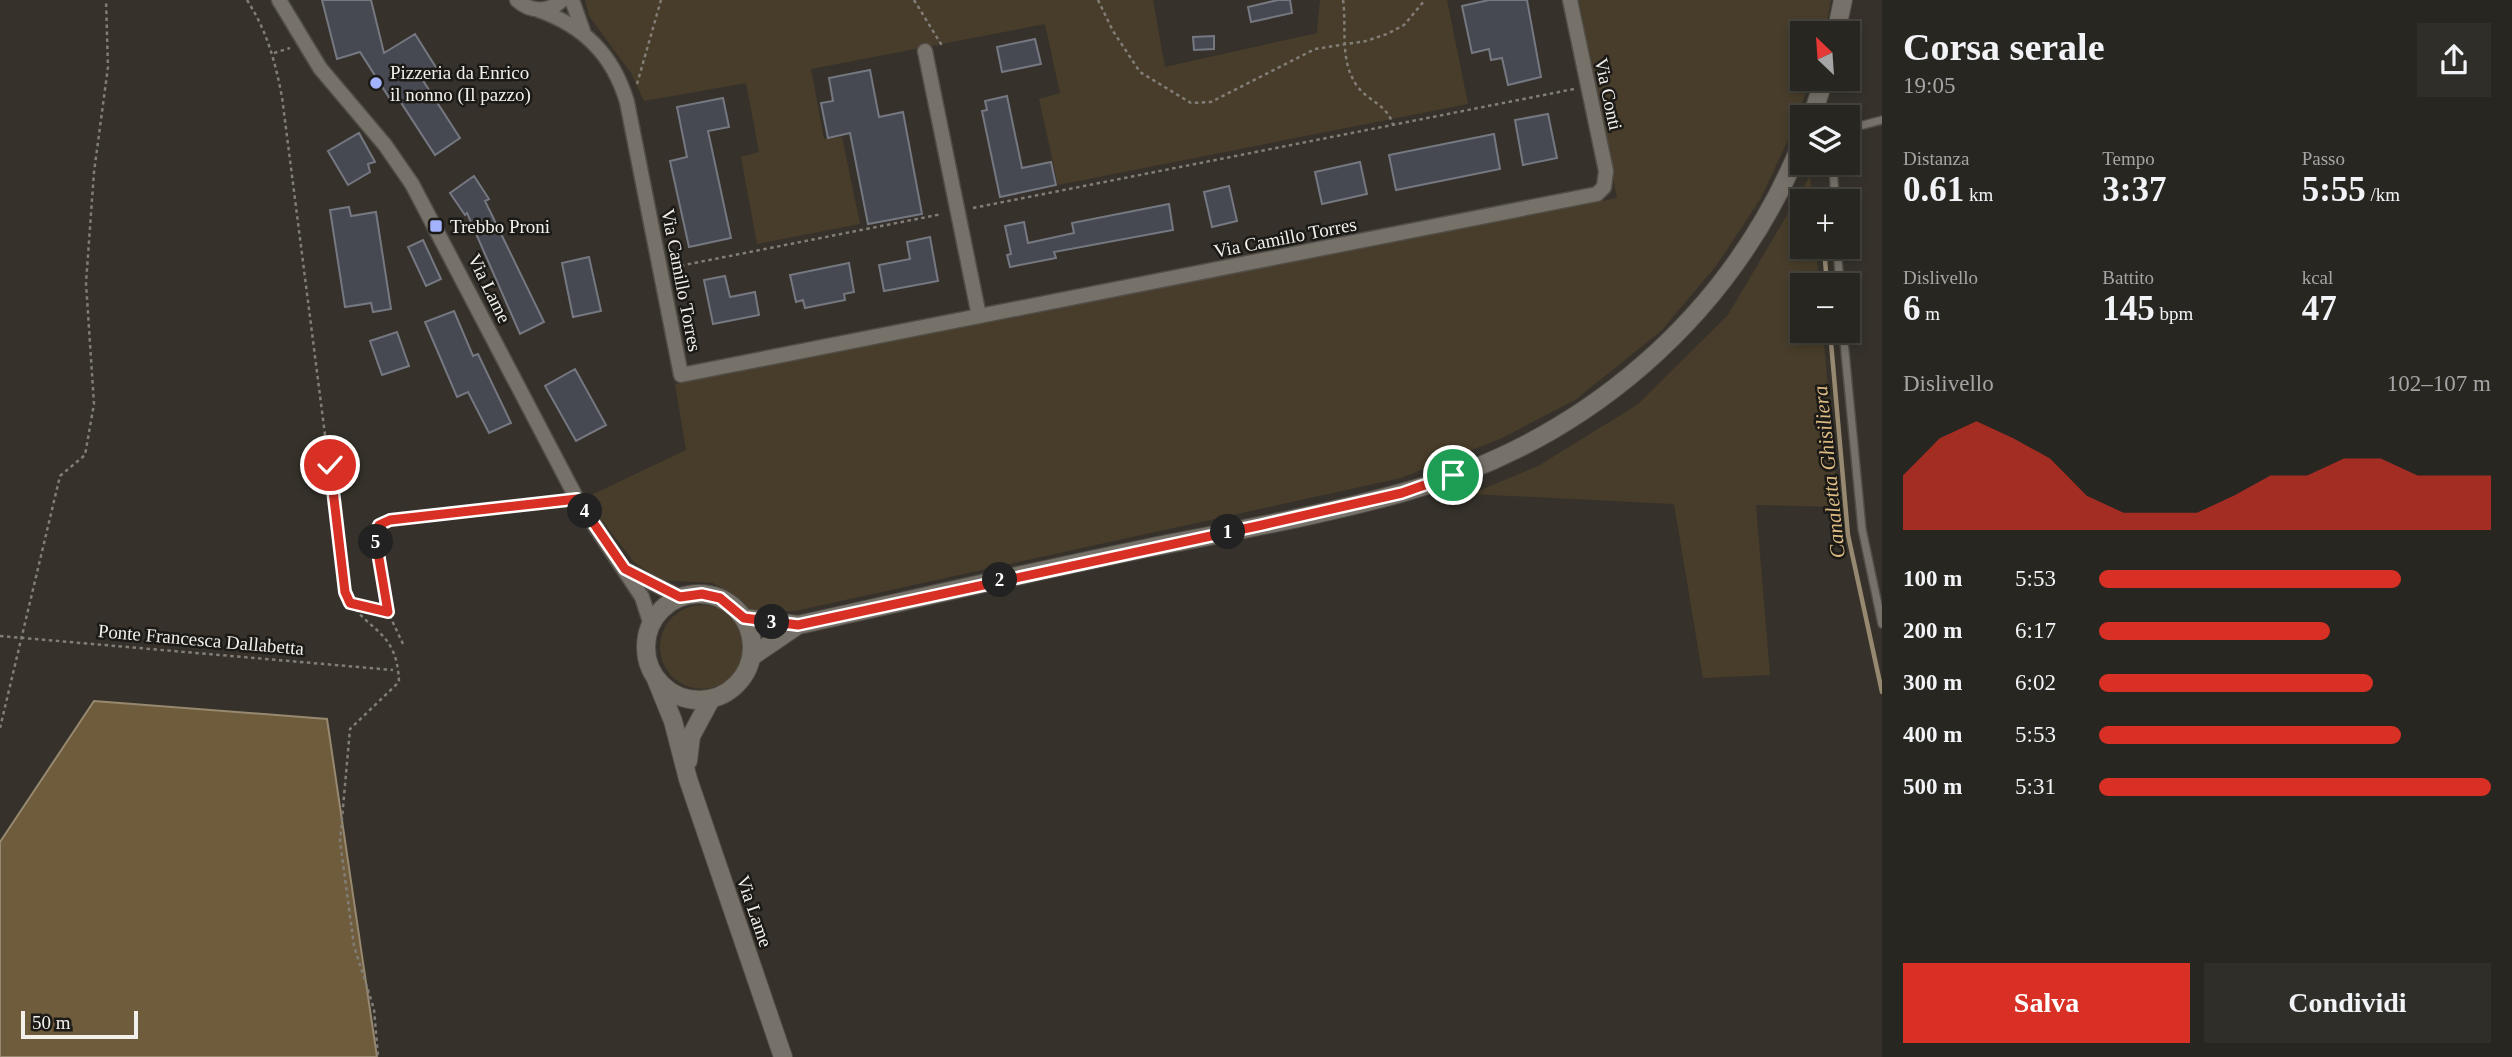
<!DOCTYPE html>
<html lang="it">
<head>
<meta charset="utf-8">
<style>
	:root { --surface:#282620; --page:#302e29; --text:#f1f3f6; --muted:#a5a5a5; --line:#44433e; --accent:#d93025 }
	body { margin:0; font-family:"Times New Roman",serif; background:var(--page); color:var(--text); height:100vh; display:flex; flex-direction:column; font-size:26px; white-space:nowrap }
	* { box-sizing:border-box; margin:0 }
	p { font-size:23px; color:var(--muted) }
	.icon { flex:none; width:38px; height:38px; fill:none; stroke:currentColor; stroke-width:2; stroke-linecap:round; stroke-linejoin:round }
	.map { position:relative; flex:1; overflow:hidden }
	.details { display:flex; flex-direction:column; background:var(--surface); width:630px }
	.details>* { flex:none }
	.needle { width:46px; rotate:335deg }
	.fabs { position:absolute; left:1790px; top:21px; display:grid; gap:14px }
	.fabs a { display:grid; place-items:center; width:70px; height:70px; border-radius:0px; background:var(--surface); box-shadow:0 4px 10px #0003,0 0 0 2px var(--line); font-size:35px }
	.scale { position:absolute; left:21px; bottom:18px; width:117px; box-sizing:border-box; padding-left:7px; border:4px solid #f3f0eb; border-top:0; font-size:19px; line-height:24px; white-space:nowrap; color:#f3f0eb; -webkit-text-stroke:5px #1c1a17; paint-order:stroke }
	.pin { position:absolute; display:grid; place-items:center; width:60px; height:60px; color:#fff; margin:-30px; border:4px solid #fff; border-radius:50%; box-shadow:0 2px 7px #0007 }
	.km { position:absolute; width:35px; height:35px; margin:-18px; border-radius:50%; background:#222; color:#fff; font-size:19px; line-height:35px; text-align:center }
	.round { display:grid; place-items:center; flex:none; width:74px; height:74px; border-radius:0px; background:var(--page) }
	.overview { display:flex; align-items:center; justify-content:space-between; height:119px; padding:0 21px }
	h1 { font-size:38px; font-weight:700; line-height:52px }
	.figures { display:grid; grid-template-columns:repeat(3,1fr); gap:10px; height:119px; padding:7px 21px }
	.figures div { display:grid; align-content:center }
	.figures b { font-size:35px; font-weight:700 }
	.figures small { font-size:19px; font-weight:400 }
	.figures p { font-size:19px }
	.chart { height:196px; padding:14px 21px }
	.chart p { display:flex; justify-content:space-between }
	.chart svg { width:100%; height:126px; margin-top:7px; fill:var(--accent); opacity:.7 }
	.button { display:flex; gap:14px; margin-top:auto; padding:14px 21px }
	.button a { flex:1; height:80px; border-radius:0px; background:var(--accent); color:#fff; font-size:28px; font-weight:700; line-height:80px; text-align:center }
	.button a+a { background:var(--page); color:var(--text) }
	ul { padding:0 21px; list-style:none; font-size:23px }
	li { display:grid; grid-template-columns:112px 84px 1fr; align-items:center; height:52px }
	li i { height:18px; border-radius:9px; background:var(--accent) }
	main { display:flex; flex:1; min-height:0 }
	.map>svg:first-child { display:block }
	.green { fill:#483d2a }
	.water { fill:#6f5c3c; stroke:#978870; stroke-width:2 }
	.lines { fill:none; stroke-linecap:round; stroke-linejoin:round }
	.stream { stroke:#978870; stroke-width:4.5 }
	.building { fill:#474952; stroke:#757781; stroke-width:2 }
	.service-casing { stroke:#514d47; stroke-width:10 }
	.minor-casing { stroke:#514d47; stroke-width:17 }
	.tertiary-casing { stroke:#514d47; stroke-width:20 }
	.path { stroke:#817d77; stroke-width:2.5; stroke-dasharray:3.5 3.5; stroke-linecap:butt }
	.service { stroke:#777269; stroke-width:7 }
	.minor { stroke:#777269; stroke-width:14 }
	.tertiary { stroke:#777269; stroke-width:18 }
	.path-bridge { stroke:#817d77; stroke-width:2.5; stroke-dasharray:3.5 3.5; stroke-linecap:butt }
	.route-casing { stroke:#fff; stroke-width:14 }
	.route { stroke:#d93025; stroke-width:9 }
	.poi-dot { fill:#a3b2fd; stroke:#1c1a17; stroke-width:2.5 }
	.labels { text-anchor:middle; stroke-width:5; stroke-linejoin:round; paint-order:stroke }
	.poi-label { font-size:19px; fill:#f3f0eb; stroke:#1c1a17; text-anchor:start }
	.street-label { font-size:19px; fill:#f3f0eb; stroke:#1c1a17 }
	.water-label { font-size:21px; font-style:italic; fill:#debc84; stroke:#1c1a17 }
</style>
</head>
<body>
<main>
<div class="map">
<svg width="1882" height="1057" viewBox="0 0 1882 1057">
	<rect width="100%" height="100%" fill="#36322b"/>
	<path class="green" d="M585,0h568l12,67 152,-34 3,-33h127l21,104 -410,81 -19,-86 21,-6 -15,-69 -234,45 13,70 18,-2 18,87 -103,20 -16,-87 18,-5 -13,-69 -102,18 -13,-28 -42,-57z
		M1579,0h252l-6,33h-23v46h8l-16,48 -33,71 -45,68 -55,65 -86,69 -73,38 -101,40 -606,133 -32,1 -18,-5 -13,-13 -19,-11 -52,-3 -27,-18 -49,-64 101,-48 -11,-66 942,-186z
		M1810,176l2,25h-10v46h14l3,38h-17v46h21l15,176 -82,-2 14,170 -67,3 -29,-174 -203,-10 67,-28 99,-61 91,-90z
		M660 647a42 42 0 1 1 84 0a42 42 0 1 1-84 0Z"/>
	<path class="water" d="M94,701l233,18 50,338h-377v-215z"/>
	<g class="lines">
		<path class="stream" d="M1820,196l1,5
			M1824,247l3,38
			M1830,331l18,204 34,157"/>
	</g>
	<path class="building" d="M322,0h49l13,53 31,-19 22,35 -15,10 38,59 -25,17 -39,-60 -6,4 -30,-47 -23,7z
		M1278,0h12l2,13 -41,9 -3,-15z
		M1489,0h38l14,77 -33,8 -6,-27 -11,2 -2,-11 -17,4 -10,-47z
		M1214,36v13l-20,1 -1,-13z
		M1035,39l6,25 -39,8 -5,-25z
		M870,70l9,47 24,-5 19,102 -54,10 -18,-91 -22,5 -7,-35 12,-2 -4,-23z
		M1007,96l15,72 29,-6 5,23 -56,12 -18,-86 5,-1 -2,-9z
		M723,98l6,29 -21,4 23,107 -42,9 -19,-86 17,-4 -10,-50z
		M1548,114l9,44 -34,7 -8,-45z
		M359,133l16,29 -7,2 2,8 -22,13 -20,-34z
		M1494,134l6,35 -104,21 -7,-35z
		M1360,162l7,32 -45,10 -7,-32z
		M474,176l15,23 -4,2 59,121 -24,12 -53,-121 -2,2 -15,-22z
		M1229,186l8,35 -25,6 -8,-35z
		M1169,204l4,26 -119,22 2,6 -46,9 -3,-12 4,-1 -6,-28 19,-4 4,21 46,-10 -2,-10z
		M349,207l2,9 25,-4 15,97 -18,3 -2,-9 -26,4 -15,-97z
		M930,237l8,44 -54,10 -5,-26 31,-6 -3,-17z
		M423,240l18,39 -15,7 -18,-39z
		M589,257l12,54 -28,6 -11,-54z
		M849,263l5,29 -10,2 1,6 -40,8 -2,-8 -7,2 -6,-27z
		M725,276l5,21 25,-5 4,23 -46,9 -9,-44z
		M454,311l19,45 5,-2 33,69 -22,10 -21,-41 -11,5 -32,-75z
		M397,332l12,34 -27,9 -12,-34z
		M575,369l31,56 -30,16 -31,-55z"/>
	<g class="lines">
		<defs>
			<path id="service" d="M1848,129l34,-9
				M1833,163l2,38
				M1837,247l3,38
				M1843,331l19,198 20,95"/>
			<path id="minor" d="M279,0l41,68 65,77 27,39 165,315 65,98 9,28
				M517,0c13,12 32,13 45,0
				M572,0l11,31
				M538,10c46,16 75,45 89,92l54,273 916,-181 7,-7 2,-16 -36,-171
				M925,51l54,265
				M628,571l52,26"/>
			<path id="tertiary" d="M1836,33l7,-33
				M1812,117l12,-38
				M646 647a53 53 0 1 1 106 0a53 53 0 1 1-106 0Z
				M744,618l54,7c117,-26 233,-53 350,-77 85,-17 170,-32 253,-55 183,-50 330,-176 401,-351
				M751,657l47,-32
				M656,679l17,42 15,58 95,278
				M688,761l3,-25 20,-37"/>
		</defs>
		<use href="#service" class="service-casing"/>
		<use href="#minor" class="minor-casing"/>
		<use href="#tertiary" class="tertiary-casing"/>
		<path class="path" d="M247,0c20,31 28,61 35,97l63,495c19,41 52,34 54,90l-49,47 -10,112 14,105 20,63 4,48
			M914,0l27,44 -4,2
			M1098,0l15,31 27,41 51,31 20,-1 104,-53 51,-8 21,-7 17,-9 21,-25
			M1343,0c4,29 -4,60 14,86 12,16 30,18 36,39
			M274,53l16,-5
			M637,84l24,-84
			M973,208l601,-119
			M674,267l268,-53
			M350,603l38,9
			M403,644l-15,-32 -13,-77 4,-10 11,-5 170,-19
			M0,728l60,-252 25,-21 9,-51 -8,-121 8,-111 14,-105 -2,-67"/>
		<use href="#service" class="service"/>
		<use href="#minor" class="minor"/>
		<use href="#tertiary" class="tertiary"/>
		<path class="path-bridge" d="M0,636l393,34"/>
	</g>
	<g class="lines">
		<defs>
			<path id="route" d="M330,465l15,127 5,11 38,9 -13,-77 4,-10 11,-5 187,-21 48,70 55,28 22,-3 18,4 24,20 54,7 464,-100 140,-32 51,-18"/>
		</defs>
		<use href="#route" class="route-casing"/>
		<use href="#route" class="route"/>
	</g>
	<g class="poi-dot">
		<circle cx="376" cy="83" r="7"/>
		<rect x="429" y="219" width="14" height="14" rx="3.5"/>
	</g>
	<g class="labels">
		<g class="poi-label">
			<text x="390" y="79">Pizzeria da Enrico<tspan x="390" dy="22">il nonno (Il pazzo)</tspan></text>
			<text x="450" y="233">Trebbo Proni</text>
		</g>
		<g class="street-label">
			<text transform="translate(1609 94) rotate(78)" y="7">Via Conti</text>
			<text transform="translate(1285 237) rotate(-11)" y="7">Via Camillo Torres</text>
			<text transform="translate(682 280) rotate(79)" y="7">Via Camillo Torres</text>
			<text transform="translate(490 288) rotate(64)" y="7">Via Lame</text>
			<text transform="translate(201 639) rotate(5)" y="7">Ponte Francesca Dallabetta</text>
			<text transform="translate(755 911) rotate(71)" y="7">Via Lame</text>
		</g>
		<g class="water-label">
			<text transform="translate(1829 472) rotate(-96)" y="7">Canaletta Ghisiliera</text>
		</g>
	</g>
</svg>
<div class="fabs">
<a><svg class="needle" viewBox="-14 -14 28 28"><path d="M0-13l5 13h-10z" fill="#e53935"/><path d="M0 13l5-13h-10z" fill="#a5a5a5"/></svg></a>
<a><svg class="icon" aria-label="layers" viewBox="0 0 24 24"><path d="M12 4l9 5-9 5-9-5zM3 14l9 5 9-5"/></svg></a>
<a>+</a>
<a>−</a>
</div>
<div class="scale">50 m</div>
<div class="pin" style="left:1453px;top:475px;background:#1e9e55"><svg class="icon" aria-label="arrive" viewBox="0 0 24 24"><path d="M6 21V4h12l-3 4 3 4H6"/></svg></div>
<div class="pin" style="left:330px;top:465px;background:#d93025"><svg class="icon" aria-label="check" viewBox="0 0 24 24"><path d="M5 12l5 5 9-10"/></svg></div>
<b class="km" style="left:1228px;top:532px">1</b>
<b class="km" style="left:1000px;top:580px">2</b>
<b class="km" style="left:772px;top:622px">3</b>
<b class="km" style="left:585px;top:511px">4</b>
<b class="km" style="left:376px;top:542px">5</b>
</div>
<section class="details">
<div class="overview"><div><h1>Corsa serale</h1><p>19:05</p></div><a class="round"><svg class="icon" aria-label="share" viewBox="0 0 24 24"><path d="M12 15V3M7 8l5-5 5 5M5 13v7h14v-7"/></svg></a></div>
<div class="figures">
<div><p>Distanza</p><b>0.61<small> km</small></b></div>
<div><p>Tempo</p><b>3:37</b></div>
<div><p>Passo</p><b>5:55<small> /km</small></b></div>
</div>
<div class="figures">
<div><p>Dislivello</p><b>6<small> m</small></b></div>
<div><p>Battito</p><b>145<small> bpm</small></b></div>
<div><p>kcal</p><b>47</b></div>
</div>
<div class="chart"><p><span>Dislivello</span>102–107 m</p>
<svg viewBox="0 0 160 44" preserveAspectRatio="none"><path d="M0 44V25L10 12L20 6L30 12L40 19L50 32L60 38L70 38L80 38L90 32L100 25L110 25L120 19L130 19L140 25L150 25L160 25V44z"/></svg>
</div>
<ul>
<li><b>100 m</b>5:53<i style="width:77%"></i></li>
<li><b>200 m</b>6:17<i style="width:59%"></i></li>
<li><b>300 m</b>6:02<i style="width:70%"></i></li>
<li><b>400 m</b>5:53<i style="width:77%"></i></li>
<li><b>500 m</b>5:31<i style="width:100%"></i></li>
</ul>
<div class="button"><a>Salva</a><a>Condividi</a></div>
</section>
</main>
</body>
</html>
